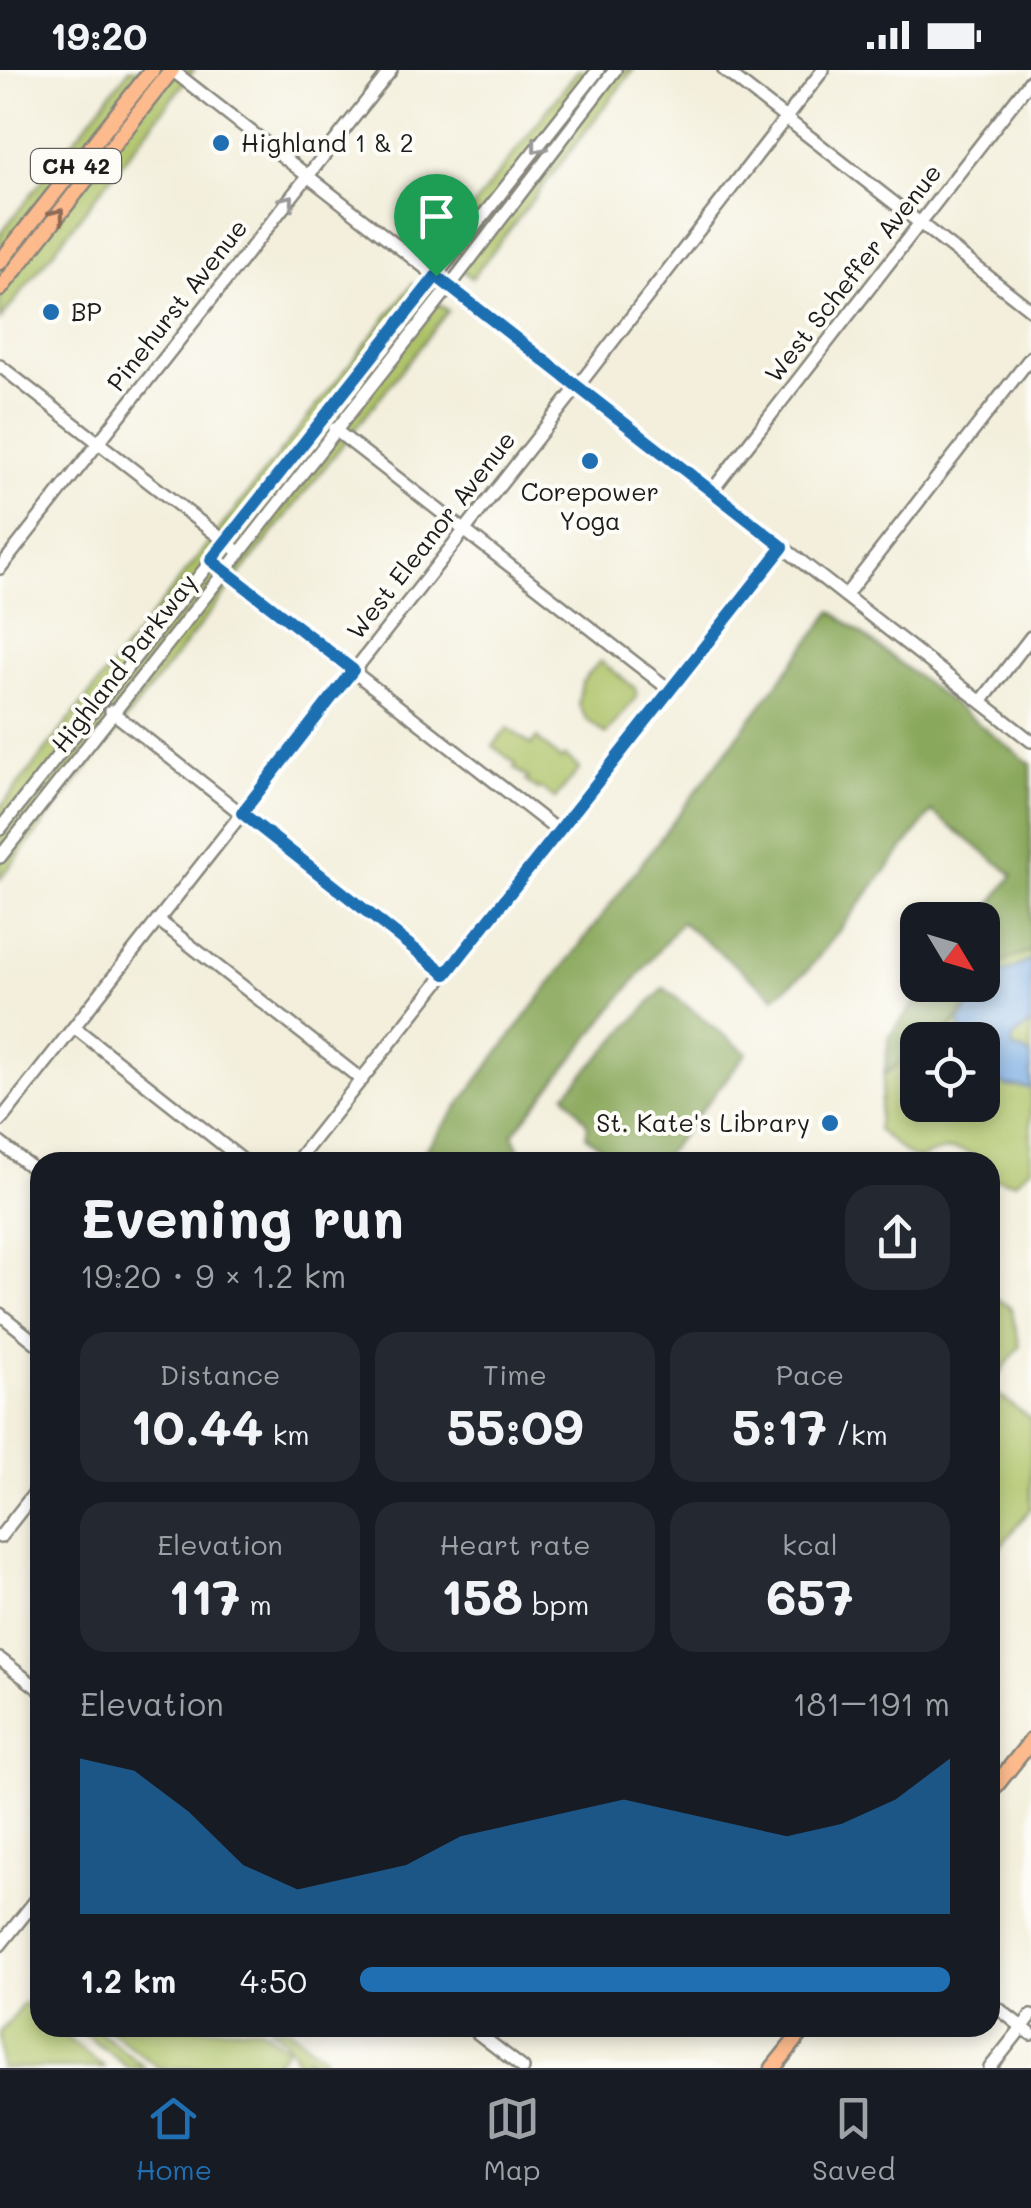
<!DOCTYPE html>
<html lang="en">
<head>
<meta charset="utf-8">
<style>
	:root { --surface:#171b24; --page:#242831; --text:#f1f3f6; --muted:#9ea1a6; --line:#363941; --accent:#1f6fb2 }
	body { margin:0; font-family:Mali,sans-serif; background:var(--page); color:var(--text); height:100vh; display:flex; flex-direction:column; font-size:38px; white-space:nowrap }
	* { box-sizing:border-box; margin:0 }
	p { font-size:32px; color:var(--muted) }
	.icon { flex:none; width:55px; height:55px; fill:none; stroke:currentColor; stroke-width:2; stroke-linecap:round; stroke-linejoin:round }
	.map { position:relative; flex:1; overflow:hidden }
	.drawer { position:absolute; left:30px; top:1082px; width:970px; height:885px; display:flex; flex-direction:column; background:var(--surface); border-radius:30px; box-shadow:0 5px 15px #0003 }
	.drawer>* { flex:none }
	.needle { width:65px; rotate:128deg }
	.tools { position:absolute; left:900px; top:832px; display:grid; gap:20px }
	.tools a { display:grid; place-items:center; width:100px; height:100px; border-radius:20px; background:var(--surface); box-shadow:0 5px 15px #0003; font-size:50px }
	.pin { position:absolute; display:grid; place-items:center; width:85px; height:85px; color:#fff; margin:-102px -42px; border-radius:50% 50% 50% 0; rotate:-45deg; box-shadow:0 0 10px #0007 }
	.pin .icon { rotate:45deg }
	.round { display:grid; place-items:center; flex:none; width:105px; height:105px; border-radius:30px; background:var(--page) }
	.head { display:flex; align-items:center; justify-content:space-between; height:170px; padding:0 50px }
	h1 { font-size:55px; font-weight:800; line-height:75px }
	.stats { display:grid; grid-template-columns:repeat(3,1fr); gap:15px; height:170px; padding:10px 50px }
	.stats div { display:grid; align-content:center; border-radius:25px; background:var(--page); text-align:center }
	.stats b { font-size:50px; font-weight:800 }
	.stats small { font-size:28px; font-weight:400 }
	.stats p { font-size:28px }
	.chart { height:280px; padding:20px 50px }
	.chart p { display:flex; justify-content:space-between }
	.chart svg { width:100%; height:180px; margin-top:10px; fill:var(--accent); opacity:.7 }
	ul { padding:0 50px; list-style:none; font-size:32px }
	li { display:grid; grid-template-columns:160px 120px 1fr; align-items:center; height:75px }
	li i { height:25px; border-radius:12px; background:var(--accent) }
	.status { display:flex; justify-content:space-between; align-items:center; height:70px; padding:0 50px; background:var(--surface); direction:ltr }
	.status svg { height:28px; fill:currentColor }
	.menu { display:flex; justify-content:space-around; align-items:center; height:140px; border-top:2px solid var(--line); background:var(--surface); font-size:28px; color:var(--muted) }
	.menu a { display:grid; justify-items:center; gap:5px }
	.menu .selected { color:var(--accent) }
	.map>svg:first-child { display:block }
	.green { fill:#adc266; stroke:#646f41; stroke-width:2.5 }
	.forest { fill:#8aa85b; stroke:#53623c; stroke-width:2.5 }
	.water { fill:#75a9e2; stroke:#48627f; stroke-width:2.5 }
	.lines { fill:none; stroke-linecap:round; stroke-linejoin:round }
	.minor-casing { stroke:#88867c; stroke-width:16 }
	.major-casing { stroke:#88867c; stroke-width:19 }
	.minor { stroke:#fff; stroke-width:11 }
	.major { stroke:#fcba8d; stroke-width:14 }
	.oneway { stroke:#999 }
	.oneway2 { stroke:#8c6b54 }
	.route-casing { stroke:#fff; stroke-width:20 }
	.route { stroke:#1f6fb2; stroke-width:12 }
	.poi-dot { fill:#1f6fb2; stroke:#fdfcf7; stroke-width:4 }
	.labels { text-anchor:middle; stroke-width:8; stroke-linejoin:round; paint-order:stroke }
	.shield { fill:#fdfcf7; stroke:#605f5e; stroke-width:2.5 }
	.shield-label { font-size:22px; font-weight:bold; fill:#1c1c1c }
	.poi-label { font-size:25px; fill:#1c1c1c; stroke:#fdfcf7; text-anchor:start }
	.street-label { font-size:25px; fill:#1c1c1c; stroke:#fdfcf7 }
</style>
</head>
<body>
<div class="status"><b>19:20</b><svg viewBox="0 0 49 12"><path d="M0 12V9h3v3zM5 12V6h3v6zM10 12V3h3v9zM15 12V0h3v12zM26 1h20v11H26zM47 4h2v5h-2z"/></svg></div>
<div class="map">
<svg width="1031" height="1998" viewBox="0 0 1031 1998">
	<rect width="100%" height="100%" fill="#fdfcf7"/>
	<filter id="ink" filterUnits="userSpaceOnUse"><feTurbulence type="fractalNoise" baseFrequency=".01" numOctaves="2"/><feDisplacementMap in="SourceGraphic" scale="20" xChannelSelector="R" yChannelSelector="G"/><feConvolveMatrix kernelMatrix="1 2 1 2 8 2 1 2 1" color-interpolation-filters="sRGB"/></filter>
	<filter id="wash" filterUnits="userSpaceOnUse"><feTurbulence type="fractalNoise" baseFrequency=".0048" numOctaves="4" result="noise"/><feDisplacementMap in="SourceGraphic" scale="40" xChannelSelector="R" yChannelSelector="G"/><feGaussianBlur stdDeviation="2.25" result="paint"/><feColorMatrix in="noise" values="0 0 0 0 0 0 0 0 0 0 0 0 0 0 0 0 0 1.4 0 .05"/><feComposite in="paint" operator="in"/></filter>
	<g filter="url(#wash)">
		<rect width="100%" height="100%" fill="#f3efdc"/>
		<path class="green" d="M129,0h65l-194,250v-86z
			M578,0h55l-161,208 -33,-27z
			M413,214l35,27 -448,568v-71z
			M600,591l35,27 2,8 -31,38 -19,-14 -9,-16 4,-22z
			M508,658l23,17 6,-7 24,22 4,-4 13,11 1,3 -24,29 -15,-11 -2,2 -12,-9 2,-3 -14,-10 2,-4 -23,-18z
			M1031,881v216l-16,15 -25,-4v-16c-13,0 -12,-4 -22,-9 -17,-8 -34,0 -50,6l-10,-4 -31,-25 7,-55 33,-24 1,54h64v-65h-49l24,-17 20,-38h5l1,-7c13,-14 30,-21 48,-27z
			M990,1224l21,14 9,38 -30,40z
			M990,1319l41,30v89l-41,52z
			M24,1933l16,14v11h14l51,40h-105v-35z
			M77,1958h17l52,40h-17z
			M106,1958h154l27,20 -15,20h-113z
			M270,1958h17l37,29 -5,7 -12,-7 1,11h-10c-3,-18 -13,-29 -28,-40z"/>
		<path class="forest" d="M832,541l199,153v187c-18,6 -35,13 -48,27l-1,-58h-3l34,-45 -81,-63 -124,158 -33,27 -94,-75 -168,212 10,23 -4,5h-103z
			M929,915h48c-16,27 -23,55 -59,55l-1,11 -33,23 5,-38z
			M664,918l83,65 -87,109h-39l-35,-26 2,-11 -23,-31z"/>
		<path class="water" d="M1031,890v64l-18,14 -1,7 2,4 10,2 7,6v31l-25,-2 -23,-16 -1,-30h-21l-1,-16 14,-27 23,-21z"/>
	</g>
	<g filter="url(#ink)">
		<g class="lines">
			<defs>
				<path id="minor" d="M172,0l859,671
					M724,0l307,240
					M0,296l240,187
					M334,359l336,261
					M711,422l320,-412
					M0,498l391,-498
					M222,499l336,262
					M845,526l186,-239
					M981,632l50,-65
					M111,641l334,263
					M0,759l598,-759
					M0,787l449,-570 166,-217
					M158,850l204,160
					M74,957l171,135
					M0,1051l578,-735 245,-316
					M0,1073l40,31
					M296,1092l487,-615
					M0,1244l40,32
					M0,1467l40,-51
					M0,1589l40,31
					M0,1875l40,-50
					M990,1932l41,32
					M471,1958l52,40
					M990,1998l41,-52"/>
				<path id="major" d="M0,192l152,-192
					M0,219l172,-219
					M990,1723l41,-52
					M773,1998l32,-40"/>
			</defs>
			<use href="#minor" class="minor-casing"/>
			<use href="#major" class="major-casing"/>
			<use href="#minor" class="minor"/>
			<use href="#major" class="major"/>
		</g>
		<defs><path id="oneway-chevron" d="M-2-3.5L2.5 0L-2 3.5" fill="none" stroke-width="1.6" stroke-linecap="round" stroke-linejoin="round" transform="scale(2.5)"/></defs>
		<g class="oneway">
			<use href="#oneway-chevron" transform="translate(538 77) rotate(128)"/>
			<use href="#oneway-chevron" transform="translate(288 131) rotate(-51)"/>
		</g>
		<use class="oneway2" href="#oneway-chevron" transform="translate(58 145) rotate(-52)"/>
	</g>
	<g class="lines" filter="url(#ink)">
		<defs>
			<path id="route" d="M436,206l347,271 -337,427 -204,-161 111,-143 -142,-110z"/>
		</defs>
		<use href="#route" class="route-casing"/>
		<use href="#route" class="route"/>
	</g>
	<g class="poi-dot">
		<circle cx="221" cy="73" r="10"/>
		<circle cx="51" cy="242" r="10"/>
		<circle cx="590" cy="391" r="10"/>
		<circle cx="830" cy="1053" r="10"/>
	</g>
	<g class="labels">
		<rect class="shield" x="31" y="79" width="90" height="34" rx="8"/>
		<g class="shield-label">
			<text x="76" y="104">CH 42</text>
		</g>
		<g class="poi-label">
			<text x="241" y="82">Highland 1 &amp; 2</text>
			<text x="71" y="251">BP</text>
			<text x="590" y="431" text-anchor="middle">Corepower<tspan x="590" dy="29">Yoga</tspan></text>
			<text x="810" y="1062" text-anchor="end">St. Kate's Library</text>
		</g>
		<g class="street-label">
			<text transform="translate(853 203) rotate(-52)" y="9">West Scheffer Avenue</text>
			<text transform="translate(177 235) rotate(-52)" y="9">Pinehurst Avenue</text>
			<text transform="translate(431 465) rotate(-52)" y="9">West Eleanor Avenue</text>
			<text transform="translate(124 593) rotate(-52)" y="9">Highland Parkway</text>
		</g>
	</g>
</svg>
<div class="tools">
<a><svg class="needle" viewBox="-14 -14 28 28"><path d="M0-13l5 13h-10z" fill="#e53935"/><path d="M0 13l5-13h-10z" fill="#9ea1a6"/></svg></a>
<a><svg class="icon" aria-label="locate" viewBox="0 0 24 24"><circle cx="12" cy="12" r="6"/><path d="M12 2v4M12 18v4M2 12h4M18 12h4"/></svg></a>
</div>
<div class="pin" style="left:436px;top:206px;background:#1e9e55"><svg class="icon" aria-label="arrive" viewBox="0 0 24 24"><path d="M6 21V4h12l-3 4 3 4H6"/></svg></div>
<section class="drawer">
<div class="head"><div><h1>Evening run</h1><p>19:20 · 9 × 1.2 km</p></div><a class="round"><svg class="icon" aria-label="share" viewBox="0 0 24 24"><path d="M12 15V3M7 8l5-5 5 5M5 13v7h14v-7"/></svg></a></div>
<div class="stats">
<div><p>Distance</p><b>10.44<small> km</small></b></div>
<div><p>Time</p><b>55:09</b></div>
<div><p>Pace</p><b>5:17<small> /km</small></b></div>
</div>
<div class="stats">
<div><p>Elevation</p><b>117<small> m</small></b></div>
<div><p>Heart rate</p><b>158<small> bpm</small></b></div>
<div><p>kcal</p><b>657</b></div>
</div>
<div class="chart"><p><span>Elevation</span>181–191 m</p>
<svg viewBox="0 0 160 44" preserveAspectRatio="none"><path d="M0 44V6L10 9L20 19L30 32L40 38L50 35L60 32L70 25L80 22L90 19L100 16L110 19L120 22L130 25L140 22L150 16L160 6V44z"/></svg>
</div>
<ul>
<li><b>1.2 km</b>4:50<i style="width:100%"></i></li>
</ul>
</section>
</div>
<nav class="menu">
<a class="selected"><svg class="icon" aria-label="home" viewBox="0 0 24 24"><path d="M3 11l9-7 9 7M6 9v11h12V9"/></svg>Home</a>
<a><svg class="icon" aria-label="map" viewBox="0 0 24 24"><path d="M3 6l6-2 6 2 6-2v14l-6 2-6-2-6 2zM9 4v14M15 6v14"/></svg>Map</a>
<a><svg class="icon" aria-label="saved" viewBox="0 0 24 24"><path d="M7 4h10v16l-5-4-5 4z"/></svg>Saved</a>
</nav>
</body>
</html>
